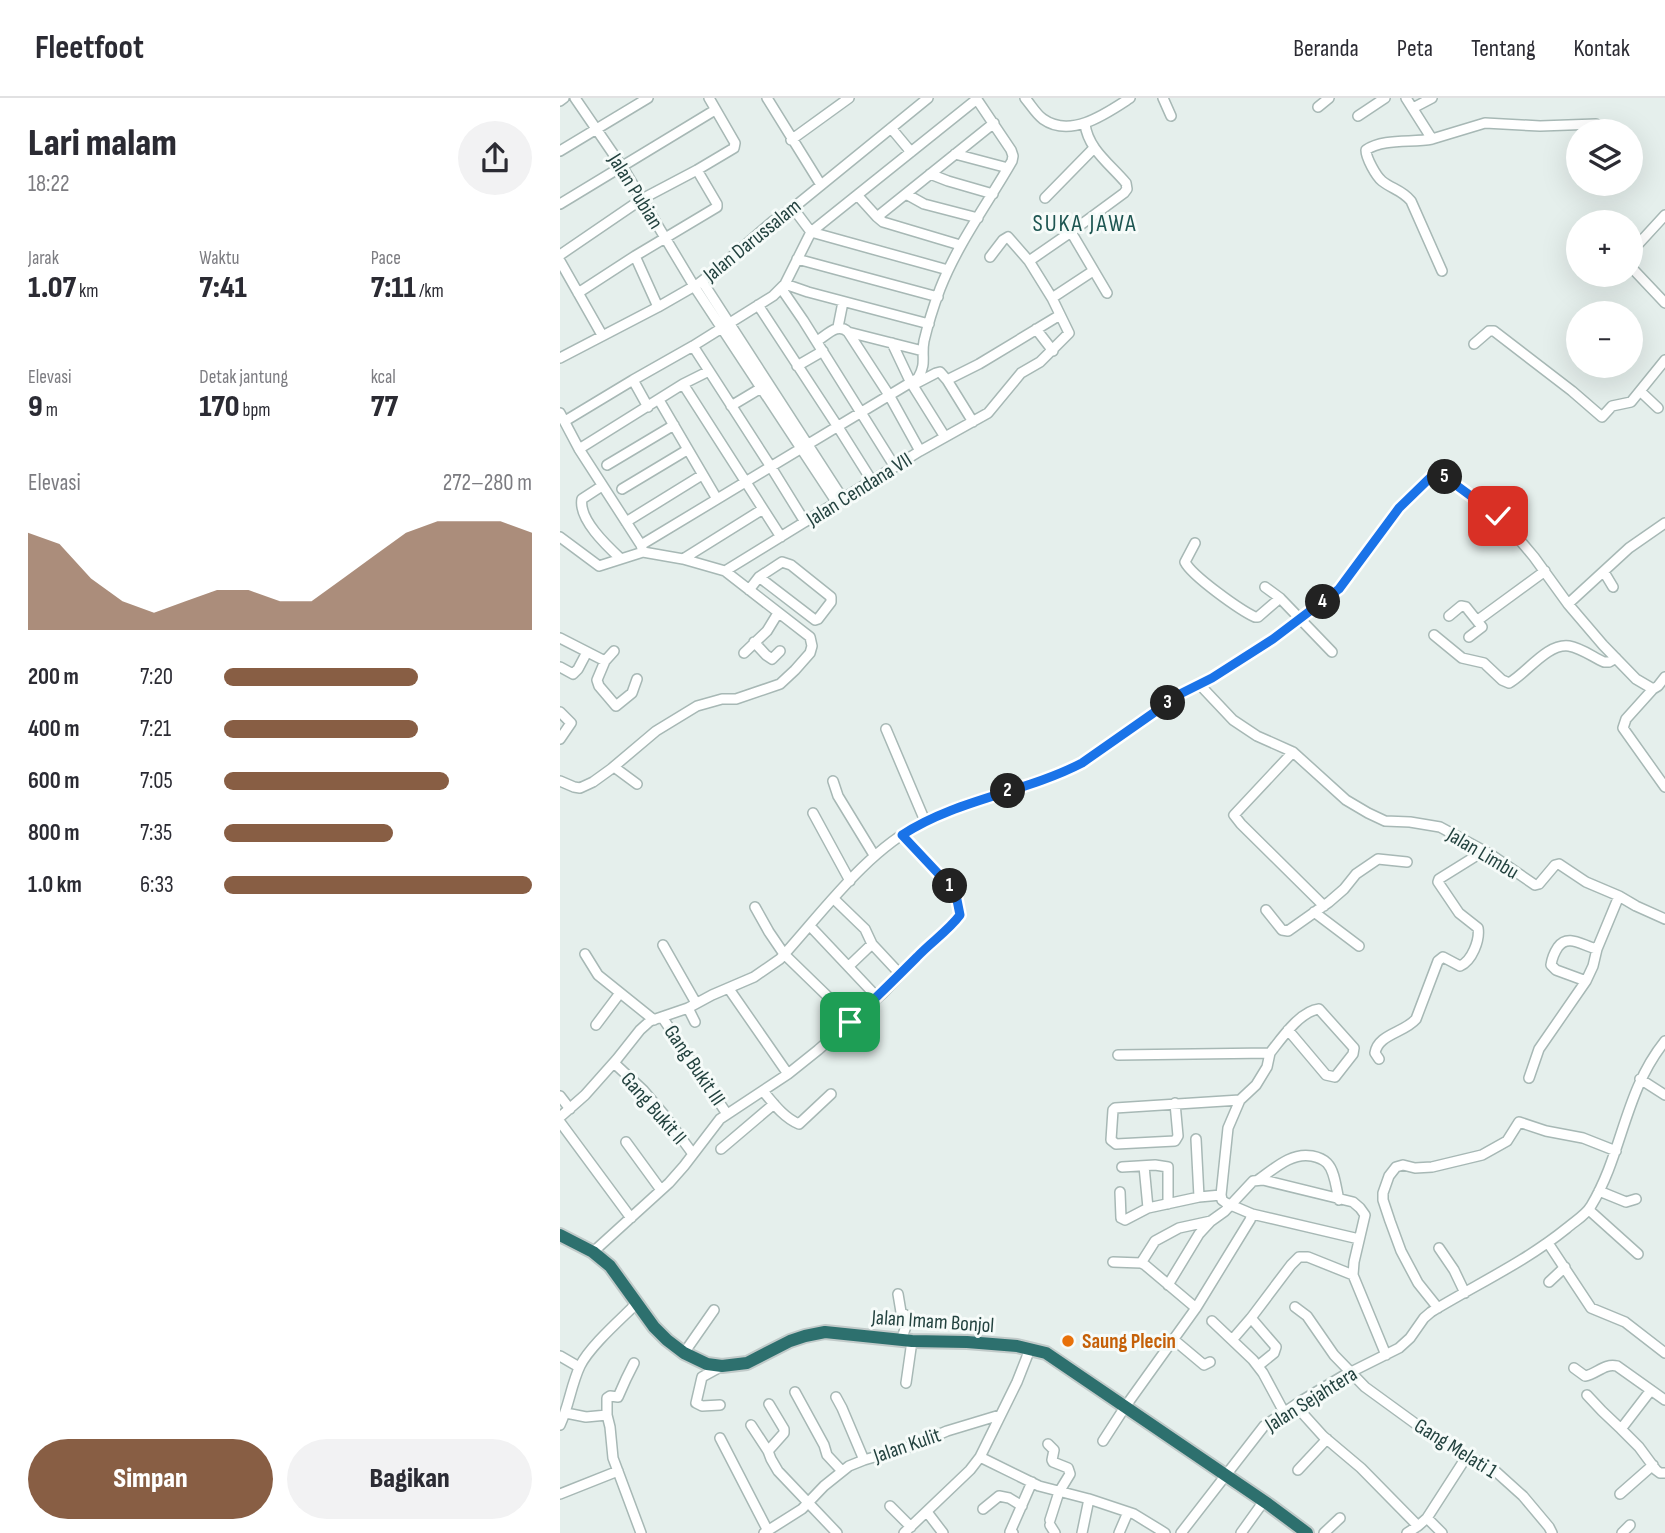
<!DOCTYPE html>
<html lang="id">
<head>
<meta charset="utf-8">
<style>
	:root { --surface:#fff; --page:#f2f2f3; --text:#2b2b33; --muted:#7c7c81; --line:#e1e1e2; --accent:#885e44 }
	body { margin:0; font-family:"Sofia Sans Condensed",sans-serif; background:var(--page); color:var(--text); height:100vh; display:flex; flex-direction:column; font-size:26px; white-space:nowrap }
	* { box-sizing:border-box; margin:0 }
	p { font-size:23px; color:var(--muted) }
	.icon { flex:none; width:38px; height:38px; fill:none; stroke:currentColor; stroke-width:2; stroke-linecap:round; stroke-linejoin:round }
	.map { position:relative; flex:1; overflow:hidden }
	.details { display:flex; flex-direction:column; background:var(--surface); width:560px }
	.details>* { flex:none }
	.buttons { position:absolute; left:1006px; top:21px; display:grid; gap:14px }
	.buttons a { display:grid; place-items:center; width:77px; height:77px; border-radius:50%; background:var(--surface); box-shadow:0 7px 28px #0002; font-size:35px }
	.pin { position:absolute; display:grid; place-items:center; width:60px; height:60px; color:#fff; margin:-30px; border-radius:14px; box-shadow:0 4px 10px #0006 }
	.km { position:absolute; width:35px; height:35px; margin:-18px; border-radius:50%; background:#222; color:#fff; font-size:19px; line-height:35px; text-align:center }
	.round { display:grid; place-items:center; flex:none; width:74px; height:74px; border-radius:37px; background:var(--page) }
	.head { display:flex; align-items:center; justify-content:space-between; height:119px; padding:0 28px }
	h1 { font-size:38px; font-weight:800; line-height:52px }
	.metrics { display:grid; grid-template-columns:repeat(3,1fr); gap:10px; height:119px; padding:7px 28px }
	.metrics div { display:grid; align-content:center }
	.metrics b { font-size:30px; font-weight:800 }
	.metrics small { font-size:19px; font-weight:400 }
	.metrics p { font-size:19px }
	.chart { height:196px; padding:14px 28px }
	.chart p { display:flex; justify-content:space-between }
	.chart svg { width:100%; height:126px; margin-top:7px; fill:var(--accent); opacity:.7 }
	.action { display:flex; gap:14px; margin-top:auto; padding:14px 28px }
	.action a { flex:1; height:80px; border-radius:42px; background:var(--accent); color:#fff; font-size:28px; font-weight:800; line-height:80px; text-align:center }
	.action a+a { background:var(--page); color:var(--text) }
	ul { padding:0 28px; list-style:none; font-size:23px }
	li { display:grid; grid-template-columns:112px 84px 1fr; align-items:center; height:52px }
	li i { height:18px; border-radius:9px; background:var(--accent) }
	header { display:flex; align-items:center; gap:42px; box-sizing:border-box; height:98px; padding:0 35px; background:var(--surface); border-bottom:2px solid var(--line) }
	header strong { font-size:33px }
	nav { display:flex; gap:38px; margin-inline-start:auto; font-size:24px }
	main { display:flex; flex:1; min-height:0 }
	.map>svg:first-child { display:block }
	.lines { fill:none; stroke-linecap:round; stroke-linejoin:round }
	.minor-casing { stroke:#a7b8b5; stroke-width:12 }
	.highway-casing { stroke:#c1cac9; stroke-width:16 }
	.minor { stroke:#fff; stroke-width:9 }
	.highway { stroke:#2d706e; stroke-width:12 }
	.route-casing { stroke:#fff; stroke-width:14 }
	.route { stroke:#1a73e8; stroke-width:9 }
	.food-dot { fill:#e8710a; stroke:#f6fbf9; stroke-width:2.5 }
	.labels { text-anchor:middle; stroke-width:6; stroke-linejoin:round; paint-order:stroke }
	.street-label { font-size:21px; fill:#23423f; stroke:#f6fbf9 }
	.food-label { font-size:21px; font-weight:bold; fill:#c56008; stroke:#f6fbf9; text-anchor:start }
	.quarter-label { font-size:24px; letter-spacing:2px; fill:#1d5551; stroke:#f6fbf9 }
</style>
</head>
<body>
<header>
<strong>Fleetfoot</strong>
<nav><a>Beranda</a><a>Peta</a><a>Tentang</a><a>Kontak</a></nav>
</header>
<main>
<section class="details">
<div class="head"><div><h1>Lari malam</h1><p>18:22</p></div><a class="round"><svg class="icon" aria-label="share" viewBox="0 0 24 24"><path d="M12 15V3M7 8l5-5 5 5M5 13v7h14v-7"/></svg></a></div>
<div class="metrics">
<div><p>Jarak</p><b>1.07<small> km</small></b></div>
<div><p>Waktu</p><b>7:41</b></div>
<div><p>Pace</p><b>7:11<small> /km</small></b></div>
</div>
<div class="metrics">
<div><p>Elevasi</p><b>9<small> m</small></b></div>
<div><p>Detak jantung</p><b>170<small> bpm</small></b></div>
<div><p>kcal</p><b>77</b></div>
</div>
<div class="chart"><p><span>Elevasi</span>272–280 m</p>
<svg viewBox="0 0 160 44" preserveAspectRatio="none"><path d="M0 44V10L10 14L20 26L30 34L40 38L50 34L60 30L70 30L80 34L90 34L100 26L110 18L120 10L130 6L140 6L150 6L160 10V44z"/></svg>
</div>
<ul>
<li><b>200 m</b>7:20<i style="width:63%"></i></li>
<li><b>400 m</b>7:21<i style="width:63%"></i></li>
<li><b>600 m</b>7:05<i style="width:73%"></i></li>
<li><b>800 m</b>7:35<i style="width:55%"></i></li>
<li><b>1.0 km</b>6:33<i style="width:100%"></i></li>
</ul>
<div class="action"><a>Simpan</a><a>Bagikan</a></div>
</section>
<div class="map">
<svg width="1105" height="1435" viewBox="0 0 1105 1435">
	<rect width="100%" height="100%" fill="#e5efec"/>
	<g class="lines">
		<defs>
			<path id="minor" d="M15,0l50,73 69,115 143,217
				M207,0l54,87
				M465,0c6,7 11,16 18,21 28,20 64,-6 87,-21
				M603,0l8,18
				M846,0l26,41c-20,4 -48,-1 -66,11 0,8 10,26 16,31 10,8 20,9 29,20l31,70
				M0,3l4,-3
				M758,9l11,-9
				M853,10l19,-10
				M798,18l27,-18
				M331,30l20,24
				M872,41l53,-16 55,3 56,-2
				M231,42l58,-42
				M0,53l88,-53
				M395,56l53,14
				M370,76l18,7 45,13
				M346,96l18,10 54,14
				M298,98l19,21 117,-94
				M485,100l49,-50
				M0,106l155,-94
				M317,119l6,5 77,23
				M251,134l166,-133
				M251,134l137,38
				M511,134l36,61
				M1071,154l34,-37
				M0,157l82,-56 55,-29 37,-22 1,-5 -26,-45
				M430,159l13,-17 5,-3 21,24 42,-29 53,-39 3,-4 -1,-6c-16,-19 -38,-34 -41,-59
				M237,161l141,38
				M0,163l42,74
				M469,163l23,37 41,-27
				M1071,169l34,36
				M142,183l141,218
				M225,186l23,8 121,32
				M221,190l22,32 92,147
				M18,195l57,-37
				M198,207l80,122 34,54
				M98,209l-23,-51 82,-49v-3l-20,-34
				M278,229l5,-25
				M476,231l17,22
				M288,234l75,19
				M257,243c10,-6 21,-19 31,-9l41,63 31,56
				M332,245l18,38 35,56
				M914,246l15,-13h5l78,60 30,26 10,-11 19,-4 34,-42
				M133,248l78,121 34,55
				M0,260l98,-51 40,-23 22,-17 53,-46 20,-13 135,-110
				M237,268l26,-15
				M73,282l15,27
				M387,282l32,-16 81,-49
				M123,286l98,153
				M353,287l23,-12 4,-1 7,8 26,42
				M1080,293l18,17
				M99,302l58,99
				M171,308l35,-21
				M0,315l19,36 62,96 2,7 40,7 42,12 85,66 2,9 -2,7 -15,17 -15,14 -44,15h-14l-25,7 -41,25 -45,38 -18,13 -13,6 -6,-1 -14,-6
				M5,323l68,-41 60,-34 80,-50 12,-12 26,-52 -18,-24
				M19,351l104,-65 26,-13
				M47,367l67,-40
				M42,388l-20,13c-4,20 25,47 39,60
				M62,391l65,-39
				M66,424l76,-47
				M0,439l39,29 44,-14
				M635,445l-10,19c7,14 55,48 70,55h3l22,-19 52,54
				M81,447l277,-167c9,-15 3,-21 6,-37 4,-17 10,-36 16,-52 18,-46 48,-86 72,-128l1,-5 -2,-6 -35,-52
				M123,461l80,-50
				M165,473l195,-120 68,-38 33,-40 19,-11 29,-29 -17,-35
				M1044,474l9,15
				M705,489l15,11
				M189,492l10,-13 23,-15 9,3 40,32v5l-13,17 -3,1 -56,-43
				M1008,506l61,-56 36,-25
				M889,518l12,-10 5,1 16,20 -13,10
				M918,522l67,-49
				M874,537l28,23 22,5 18,17 7,3c18,-10 38,-40 60,-37 12,2 24,11 35,16h5l7,-4
				M0,540l45,23 -8,19 2,6 17,20 16,-13 5,-14
				M194,544l12,13 6,4 8,-8
				M184,555l23,-22 11,-18
				M45,563l9,-10
				M0,569l13,7 5,-5 9,-17
				M639,586l34,36 24,16 36,16 53,48 22,13 17,8 25,1 30,5 50,27 45,31 4,-1 16,-19 4,-1 27,18 33,14 17,10 29,13
				M1093,591l-27,30 -3,9 42,59
				M0,614l11,11 -11,16
				M326,631l39,92
				M733,654l-59,63 7,9 83,82
				M54,669l23,17
				M273,683l5,15 36,59
				M253,715l37,68
				M274,801l31,30 7,15 28,30
				M195,809l14,25 15,22 68,66
				M706,812l16,20 6,1 41,-29 15,-13 12,-15 22,-15 29,3
				M754,814l45,34
				M250,828l67,71
				M103,847l33,58
				M25,856l13,21 56,45
				M289,868l23,-22
				M1026,883l-30,-11 -5,-5c1,-7 3,-12 7,-18 10,-14 25,-1 39,2l22,-53
				M169,891l59,85
				M128,910l7,14
				M102,919l65,97
				M36,927l24,-32
				M710,955c11,-14 30,-42 49,-44l35,39 -1,6 -18,23 -9,-2 -38,-45
				M558,957l152,-2 -3,14 -11,18 -16,15 -12,28 -7,67
				M819,961l-4,-6c3,-19 29,-20 41,-34l22,-58 5,-4 17,9c12,-5 20,-26 18,-38l-19,-15 -21,-31 1,-3 45,-28
				M54,965l29,27 22,26 28,38
				M969,980l10,-29 47,-68 7,-15 4,-17
				M1080,981l25,16
				M203,993c10,12 21,27 36,33l32,-30
				M0,998l10,13
				M615,1005l3,33 -3,5 -59,3 -5,-4 2,-30 2,-2 125,-8
				M0,1019l25,-22 32,-36 23,-29 10,-9 38,-13 24,-13 42,-18 26,-18c42,-46 86,-108 142,-136 50,-26 109,-34 160,-60l100,-70 30,-15 61,-39 66,-50 60,-81 38,-37 65,48 32,38 34,47 35,41 33,34 17,10 5,-3 7,-9
				M0,1024l71,96
				M636,1041l3,58
				M66,1044l35,48
				M161,1051l53,-45
				M584,1068l4,42
				M562,1069l33,-2 13,2v37
				M698,1082c16,-11 33,-28 54,-24 5,1 11,3 15,7 8,8 9,25 12,37
				M1039,1093l27,11 10,-3
				M560,1094l1,26 4,2 23,-12 51,-11 22,-2
				M1029,1112l49,44
				M692,1116l107,25
				M988,1145l43,65 34,14 40,31
				M879,1150l15,22 11,23
				M33,1154l76,-69 15,-17 36,-47 68,-45 30,-24 65,-57 35,-37 35,-32 7,-9 -4,-20 -7,-10 -47,-50
				M553,1164l28,1 4,2 51,43
				M581,1165l14,-22 24,-13 32,-7
				M989,1184l16,-15
				M608,1187l31,-51 12,-13 14,-10 28,-30 10,-1 90,22 7,6 5,7 -11,47 -1,13 33,80
				M338,1196l3,18 7,5v4l-7,19
				M735,1209l12,9 27,39 31,32 77,56 51,26 30,27 26,31 3,6
				M878,1210l-20,-25 -17,-32 -11,-30 -7,-21v-7l6,-17 7,-9 7,-2 12,3 17,-1 50,-12 25,-14 12,-19 27,9 37,7 33,13
				M691,1220l25,29 -2,6 -16,13
				M652,1223l41,39 10,13 21,39
				M613,1241l31,26 6,-3
				M672,1242l19,-22 40,-53 8,-8h9l45,18
				M124,1255l30,-43
				M0,1258l19,11
				M74,1265l-8,16 -8,18 -8,-1 -3,2v17l3,12 3,31 28,75
				M1014,1270l11,8c12,-2 19,-13 32,-10l48,34
				M346,1285l6,-42
				M1091,1292l-30,39 18,18 17,23 4,3h5
				M235,1294l29,53 3,10 15,16
				M1027,1297l15,16 19,18
				M276,1299l6,11 22,52
				M209,1306l15,25v4l-16,18 3,8 7,12 59,62
				M160,1307l-18,1 -6,-3 6,-26 20,-11
				M735,1307l28,31 38,32 57,58 9,-8 15,15
				M6,1315l20,4 21,-2
				M0,1327c9,-19 11,-40 20,-59 10,-20 40,-46 56,-62
				M191,1327l17,26
				M160,1340l48,93
				M543,1343l22,-34 71,-99 54,-88 2,-6 -26,-11 -4,-3 -1,-5
				M488,1346l6,6 -2,10 1,2 15,6 2,6 -11,18 -9,28
				M420,1359l59,29 50,13 45,15 31,19
				M738,1372l29,-31
				M0,1396l58,-23
				M1060,1396l33,-29
				M330,1408l21,21
				M423,1411l16,-13 10,2 13,8
				M367,1414l16,21
				M867,1420l40,-62
				M490,1427l5,8
				M204,1435l38,-24 22,-23 25,-20 15,-6 48,-14 35,-15 53,-16
				M344,1435l66,-63 10,-13 37,-75 13,-33
				M453,1435l-3,-1 22,-50
				M522,1435l7,-34
				M559,1435l9,-21
				M621,1435l83,-107 37,-25 42,-25 56,-28 11,-10 14,-20 7,-6c46,-28 94,-50 136,-84 8,-7 19,-13 24,-22 32,-53 33,-114 74,-165
				M681,1435l23,-32
				M764,1435l16,-15
				M847,1435l11,-7
				M1062,1435l8,-8"/>
			<path id="highway" d="M0,1137l33,17 17,14 44,61 13,13 17,13 23,11 15,2 25,-3 43,-22 15,-5 20,-4 87,9 55,1 50,4 29,7 222,151 39,29"/>
		</defs>
		<use href="#minor" class="minor-casing"/>
		<use href="#highway" class="highway-casing"/>
		<use href="#minor" class="minor"/>
		<use href="#highway" class="highway"/>
	</g>
	<g class="lines">
		<defs>
			<path id="route" d="M290,924c23,-21 45,-43 67,-65 14,-15 31,-26 43,-42l-4,-20 -7,-10 -47,-50c55,-36 122,-42 180,-72l100,-70 30,-15 61,-39 66,-50 60,-81 38,-37 61,45"/>
		</defs>
		<use href="#route" class="route-casing"/>
		<use href="#route" class="route"/>
	</g>
	<circle class="food-dot" cx="508" cy="1243" r="7"/>
	<g class="labels">
		<g class="street-label">
			<text transform="translate(76 93) rotate(58)" y="7">Jalan Pubian</text>
			<text transform="translate(192 142) rotate(-39)" y="7">Jalan Darussalam</text>
			<text transform="translate(299 391) rotate(-32)" y="7">Jalan Cendana VII</text>
			<text transform="translate(923 755) rotate(31)" y="7">Jalan Limbu</text>
			<text transform="translate(135 967) rotate(56)" y="7">Gang Bukit III</text>
			<text transform="translate(94 1010) rotate(49)" y="7">Gang Bukit II</text>
			<text transform="translate(373 1223) rotate(4)" y="7">Jalan Imam Bonjol</text>
			<text transform="translate(751 1301) rotate(-32)" y="7">Jalan Sejahtera</text>
			<text transform="translate(347 1347) rotate(-19)" y="7">Jalan Kulit</text>
			<text transform="translate(896 1350) rotate(32)" y="7">Gang Melati 1</text>
		</g>
		<g class="food-label">
			<text x="522" y="1250">Saung Plecin</text>
		</g>
		<g class="quarter-label">
			<text x="525" y="133">SUKA JAWA</text>
		</g>
	</g>
</svg>
<div class="buttons">
<a><svg class="icon" aria-label="layers" viewBox="0 0 24 24"><path d="M12 4l9 5-9 5-9-5zM3 14l9 5 9-5"/></svg></a>
<a>+</a>
<a>−</a>
</div>
<div class="pin" style="left:290px;top:924px;background:#1e9e55"><svg class="icon" aria-label="arrive" viewBox="0 0 24 24"><path d="M6 21V4h12l-3 4 3 4H6"/></svg></div>
<div class="pin" style="left:938px;top:418px;background:#d93025"><svg class="icon" aria-label="check" viewBox="0 0 24 24"><path d="M5 12l5 5 9-10"/></svg></div>
<b class="km" style="left:390px;top:788px">1</b>
<b class="km" style="left:448px;top:693px">2</b>
<b class="km" style="left:608px;top:605px">3</b>
<b class="km" style="left:763px;top:504px">4</b>
<b class="km" style="left:885px;top:379px">5</b>
</div>
</main>
</body>
</html>
